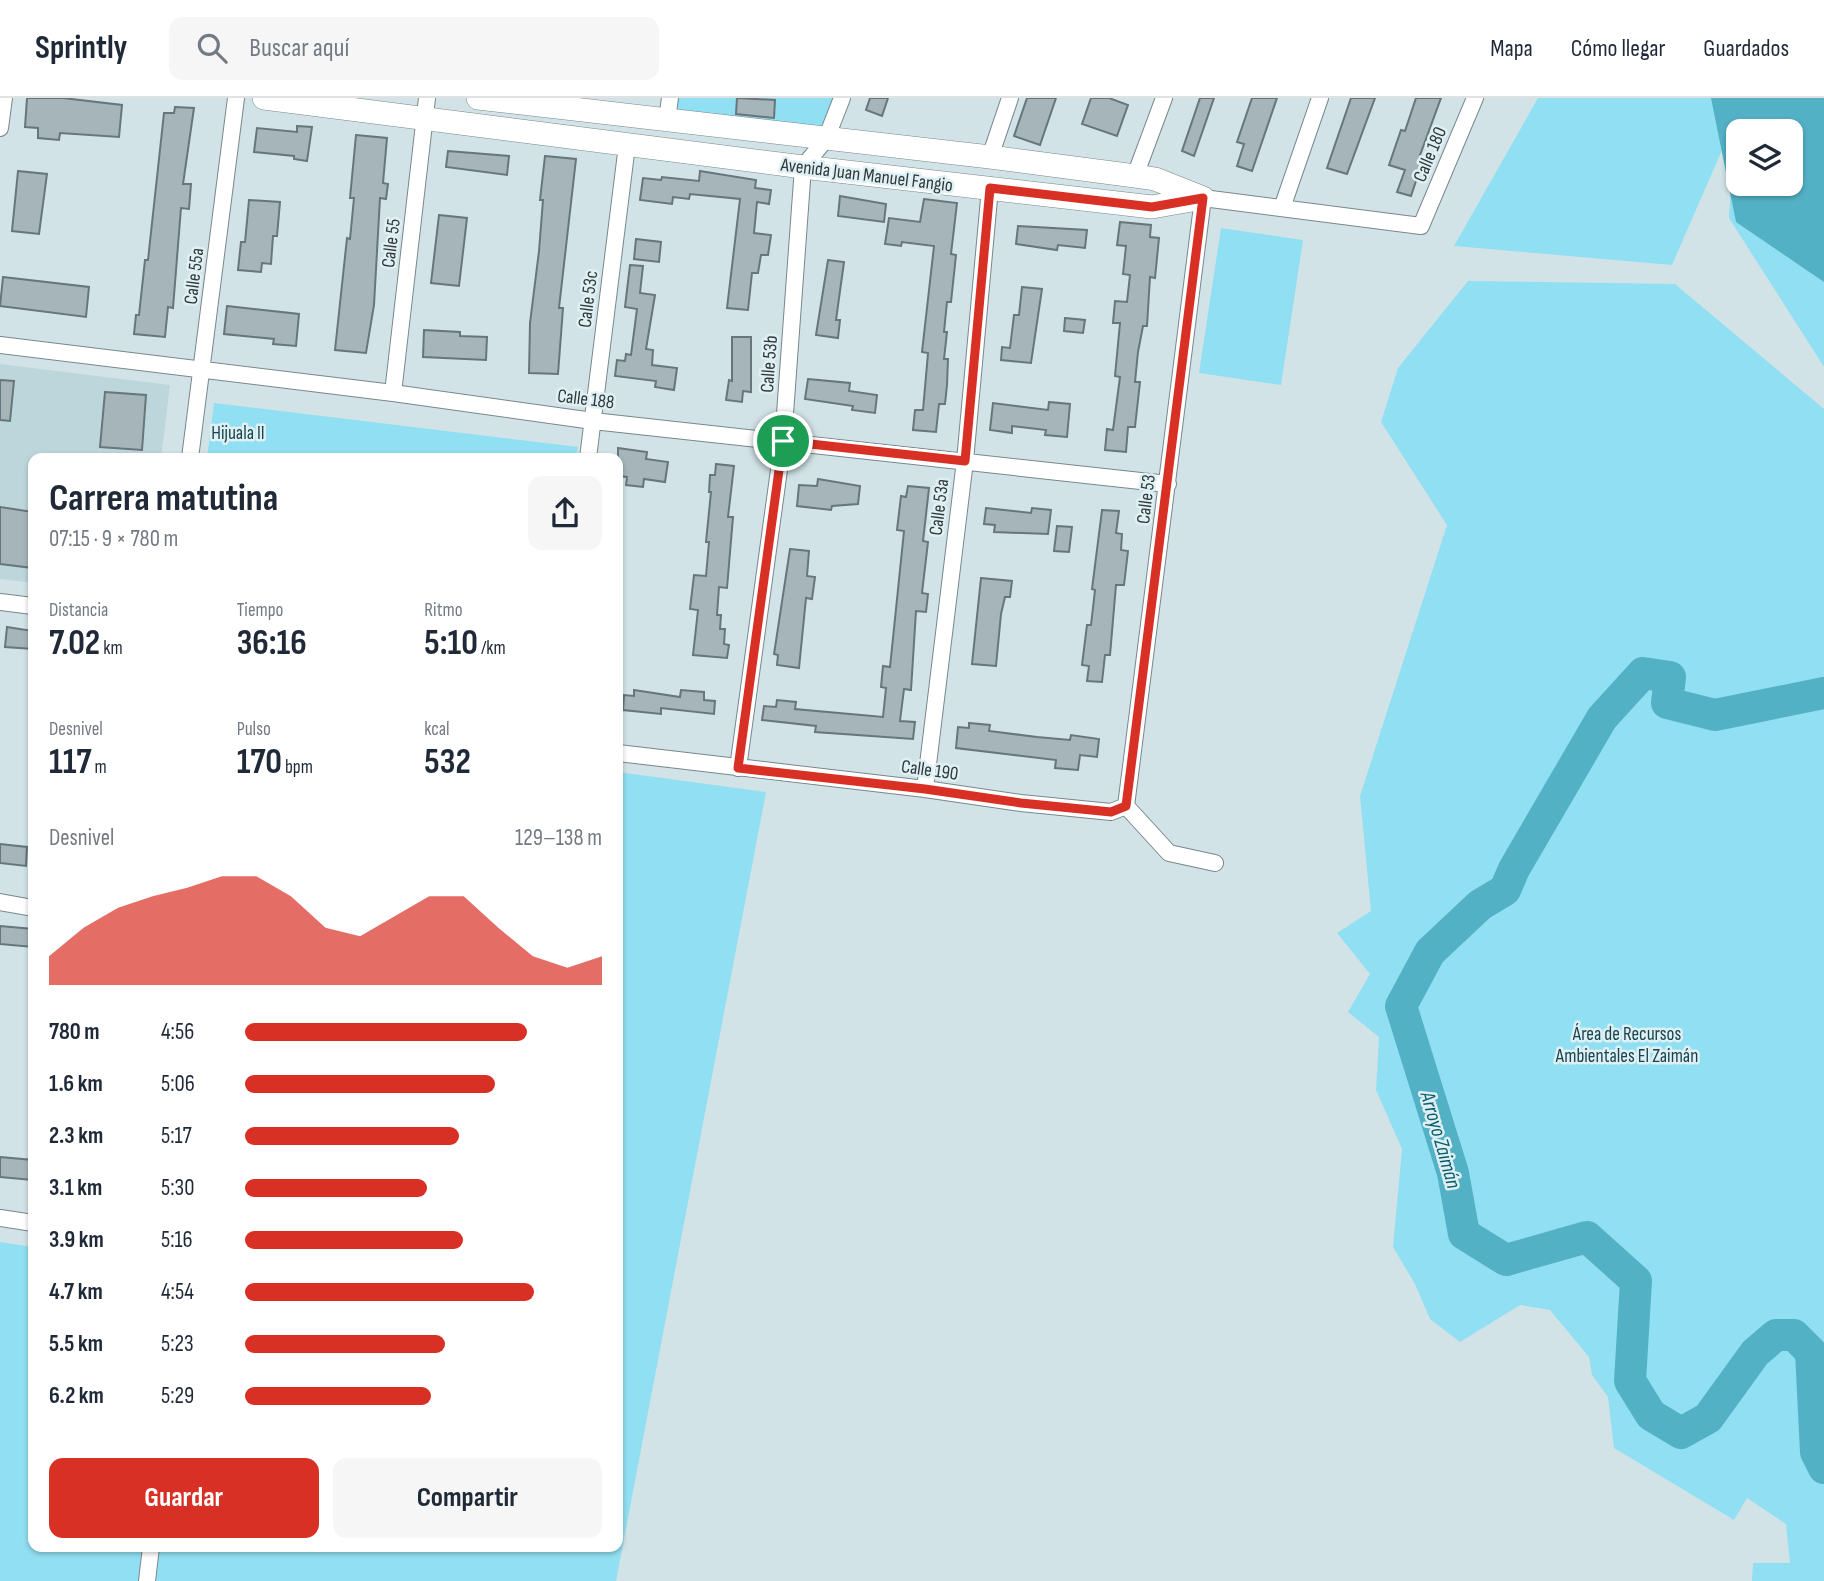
<!DOCTYPE html>
<html lang="es">
<head>
<meta charset="utf-8">
<style>
	:root { --surface:#fff; --page:#f6f6f7; --text:#1f2937; --muted:#747a83; --line:#e0e1e3; --accent:#d93025 }
	body { margin:0; font-family:"Sofia Sans Condensed",sans-serif; background:var(--page); color:var(--text); height:100vh; display:flex; flex-direction:column; font-size:26px; white-space:nowrap }
	* { box-sizing:border-box; margin:0 }
	p { font-size:23px; color:var(--muted) }
	.icon { flex:none; width:38px; height:38px; fill:none; stroke:currentColor; stroke-width:2; stroke-linecap:round; stroke-linejoin:round }
	.map { position:relative; flex:1; overflow:hidden }
	.drawer { position:absolute; left:28px; top:355px; width:595px; height:1099px; display:flex; flex-direction:column; background:var(--surface); border-radius:14px; box-shadow:0 2px 5px #0004 }
	.drawer>* { flex:none }
	.fabs { position:absolute; left:1726px; top:21px; display:grid; gap:14px }
	.fabs a { display:grid; place-items:center; width:77px; height:77px; border-radius:14px; background:var(--surface); box-shadow:0 2px 5px #0004; font-size:35px }
	.pin { position:absolute; display:grid; place-items:center; width:60px; height:60px; color:#fff; margin:-30px; border:4px solid #fff; border-radius:50%; box-shadow:0 2px 7px #0007 }
	.round { display:grid; place-items:center; flex:none; width:74px; height:74px; border-radius:14px; background:var(--page) }
	.head { display:flex; align-items:center; justify-content:space-between; height:119px; padding:0 21px }
	h1 { font-size:38px; font-weight:700; line-height:52px }
	.figures { display:grid; grid-template-columns:repeat(3,1fr); gap:10px; height:119px; padding:7px 21px }
	.figures div { display:grid; align-content:center }
	.figures b { font-size:35px; font-weight:700 }
	.figures small { font-size:19px; font-weight:400 }
	.figures p { font-size:19px }
	.chart { height:196px; padding:14px 21px }
	.chart p { display:flex; justify-content:space-between }
	.chart svg { width:100%; height:126px; margin-top:7px; fill:var(--accent); opacity:.7 }
	.button { display:flex; gap:14px; margin-top:auto; padding:14px 21px }
	.button a { flex:1; height:80px; border-radius:14px; background:var(--accent); color:#fff; font-size:28px; font-weight:700; line-height:80px; text-align:center }
	.button a+a { background:var(--page); color:var(--text) }
	ul { padding:0 21px; list-style:none; font-size:23px }
	li { display:grid; grid-template-columns:112px 84px 1fr; align-items:center; height:52px }
	li i { height:18px; border-radius:9px; background:var(--accent) }
	header { display:flex; align-items:center; gap:42px; box-sizing:border-box; height:98px; padding:0 35px; background:var(--surface); border-bottom:2px solid var(--line) }
	header strong { font-size:33px }
	nav { display:flex; gap:38px; margin-inline-start:auto; font-size:24px }
	.search { width:490px; height:63px; background:var(--page); display:flex; align-items:center; gap:18px; box-sizing:border-box; padding:0 24px; border-radius:14px; color:var(--muted); font-size:26px }
	.map>svg:first-child { display:block }
	.built { fill:#bdd6dc }
	.green { fill:#91dff2; fill-rule:evenodd }
	.water { fill:#53b1c5; fill-rule:evenodd }
	.lines { fill:none; stroke-linecap:round; stroke-linejoin:round }
	.river { stroke:#53b1c5; stroke-width:32 }
	.building { fill:#a5b5b9; stroke:#67767a; stroke-width:2 }
	.street-casing { stroke:#78878b; stroke-width:18 }
	.secondary-casing { stroke:#78878b; stroke-width:24 }
	.street { stroke:#fff; stroke-width:16 }
	.secondary { stroke:#fff; stroke-width:23 }
	.route-casing { stroke:#fff; stroke-width:14 }
	.route { stroke:#d93025; stroke-width:9 }
	.labels { text-anchor:middle; stroke-width:5; stroke-linejoin:round; paint-order:stroke }
	.street-label { font-size:19px; fill:#31383a; stroke:#dff0f4 }
	.park-label { font-size:19px; fill:#18434c; stroke:#dff0f4 }
	.water-label { font-size:21px; font-style:italic; fill:#0a5c6b; stroke:#dff0f4 }
</style>
</head>
<body>
<header>
<strong>Sprintly</strong>
<div class="search"><svg class="icon" aria-label="search" viewBox="0 0 24 24"><circle cx="10" cy="10" r="6"/><path d="M15 15l6 6"/></svg>Buscar aquí</div>
<nav><a>Mapa</a><a>Cómo llegar</a><a>Guardados</a></nav>
</header>
<div class="map">
<svg width="1824" height="1483" viewBox="0 0 1824 1483">
	<rect width="100%" height="100%" fill="#d2e3e7"/>
	<path class="built" d="M0,266l170,21 -9,73h-128v125l-33,-4z"/>
	<path class="green" d="M674,0h162l-14,37 -151,-17z
		M1538,0h286v269l-95,-149 6,-98 -63,145 -218,-19zM1738,33h52v53h-52z
		M1221,130l82,12 -22,145 -82,-12z
		M1468,183l207,3 149,125v1172h-72l1,-18h37l-4,-39 -39,-26 -13,22 -120,-72 -6,-51 -16,-22 -3,-18 -39,-47 -30,-5 -60,37 -30,-23 -15,-35 -22,-37 9,-98 -26,-59 3,-53 -31,-25 22,-38 -33,-41 34,-22 -11,-115 87,-271 -66,-103 17,-54z
		M214,305l364,44 -2,11h-369z
		M618,674l148,20 -150,789h-616v-339l33,5v300h585z"/>
	<path class="water" d="M1711,0h113v184l-88,-60zM1738,33h52v53h-52z"/>
	<g class="lines">
		<path class="river" d="M1824,595l-109,22 -48,-12 3,-26 -27,-4 -41,45 -88,151 -9,21 -25,15 -50,47 -29,54 52,167 11,61 42,26 81,-23 49,44 -6,100 21,34 30,18 27,-15 47,-65 21,-18h18l17,17 5,100 8,16"/>
	</g>
	<path class="building" d="M27,0h36l59,7 -3,32 -59,-4 -1,7 -21,-2v-10l-13,-1z
		M737,0l38,2 -1,18 -38,-4z
		M870,0h18l-6,18 -16,-6z
		M1027,0h29l-16,47 -26,-9z
		M1091,0h18l19,7 -11,31 -35,-12z
		M1200,0h14l-20,58 -12,-5z
		M1252,0h25l-25,73 -15,-5 7,-22 -7,-2z
		M1351,0h24l-28,76 -20,-6z
		M1416,0h25l-22,60 8,3 -5,15 -4,-1 -7,21 -14,-4 8,-22 -16,-5 12,-35 4,1z
		M175,9l19,1 -11,76h8l-2,25 -8,-1 -8,100 -5,-1 -3,30 -31,-3 2,-19h3l6,-55h3l16,-147h10z
		M297,28l15,1 -5,34 -13,-2v-3l-40,-4 3,-24 40,4z
		M356,37l31,3 -4,45 5,1 -2,15 -6,-1 -6,107 -8,48 -31,-3 12,-112 3,1 4,-41h-4z
		M448,53l61,5 -2,19 -61,-8z
		M545,58l31,3 -17,149h4l-5,66 -29,-1 1,-50 9,-72 4,-51h-3z
		M18,73l29,3 -8,60 -27,-3z
		M700,73l56,9 -1,8 16,2 -2,14 -12,-2 -3,31 17,2 -3,20h-7l-3,18h-6l-4,37 -21,-2 13,-109 -50,-5 -1,5 -16,-2 -1,7 -32,-4 3,-22 18,2 1,-3 37,4z
		M840,98l46,8 -2,18 -46,-6z
		M924,101l33,4 -6,51 5,1 -5,47h-4l-3,30h3l-3,27h4l-1,26 -2,19h-6l-3,28 -23,-2 2,-20h8l5,-57 -6,-1 12,-106 -32,-4 -1,4 -16,-2 4,-26 31,4z
		M249,102l31,2 -3,34h-4l-2,28 -9,-1 -1,9 -23,-2 3,-28h4z
		M439,117l28,3 -8,68 -28,-3z
		M1120,124l31,3 -1,12 9,1 -4,40 -5,-1 -3,49h-4l-5,26 -3,30h5l-5,45h-7l-2,25 -21,-2 2,-21 6,1 7,-53 -5,-1 5,-53h-7l2,-22 12,1 3,-27 -7,-1 3,-28 -9,-1z
		M1018,128l69,4 -2,18 -27,-3 -1,5 -41,-6z
		M636,141l25,3 -2,20 -25,-3z
		M828,162l16,2 -8,58h4l-2,18 -22,-3z
		M630,167l13,1 -3,27 15,2 -9,54 7,1 -1,15 25,3 -3,22 -19,-3 1,-6 -41,-5 2,-16 8,1 1,-7 5,1 6,-46 -12,-2z
		M3,179l86,10 -3,30 -86,-11z
		M1022,189l20,2 -11,74 -30,-3 1,-13 8,1 4,-33h5z
		M227,208l72,8 -3,32 -23,-2 1,-5 -50,-5z
		M1065,220l20,2 -2,13 -19,-2z
		M424,232l36,2v4l27,1 -1,23 -63,-3z
		M732,239h19v55l-8,-1 -1,11 -16,-2 3,-20 3,1z
		M808,281l42,4 -1,8 28,4 -2,18 -23,-3 1,-4 -48,-7z
		M0,282l14,1 -4,40 -10,-1z
		M105,294l41,3 -4,55 -42,-3z
		M1049,304l21,2 -3,33 -22,-2 1,-5 -34,-4v7l-22,-3 3,-27 55,7z
		M618,350l29,4 -1,7 22,3 -3,20 -21,-3 -1,8 -17,-2 1,-8 -9,-1z
		M716,366l18,2 -6,51h5l-6,71 -8,-1 -2,28h4l-1,14h5l-1,15 5,1 -2,13 -34,-3 5,-45 -8,-1 4,-34 12,1 3,-34h-3l5,-50h-2l1,-17h5z
		M818,381l42,7 -2,18 -26,2 -1,4 -34,-4 2,-21 18,1z
		M908,388l21,2 -6,53 5,1 -6,51 6,1 -2,18 -10,-1 -5,79 -7,-1 -4,32 15,1 -2,17 -98,-7 1,-6 -54,-6 2,-14 12,1 1,-7 19,2 -1,7 88,8 3,-29 -5,-1 2,-21 7,1 14,-136 -7,-1 4,-34 5,1z
		M0,409l33,5v56l-33,-4z
		M986,410l45,5 1,-5 19,2 -3,24 -54,-2 1,-7 -11,-1z
		M1102,412l17,1 -3,22 6,1 -1,16 7,1 -4,34h-8l-6,70h-5l-3,27 -15,-1 2,-15 -7,-1 5,-40h4l4,-35 -3,-1z
		M1057,428l15,1 -3,25 -15,-1z
		M790,451l19,2 -2,25 8,1 -3,22 -6,-1 -7,70 -22,-3 1,-10 -4,-1z
		M981,480l31,3 -2,16h-5l-4,17 -5,52 -24,-2z
		M7,529l26,4v18l-28,-2z
		M634,592l46,7 1,-7 23,2v8l11,1 -1,13 -53,-6v6l-38,-4 1,-15 10,1z
		M969,625l21,2 -1,6 48,6 33,3 1,-5 28,4 -2,18 -17,-2 -2,15 -23,-2 1,-8 -100,-12 2,-21 11,1z
		M0,746l27,3 -1,19 -26,-3z
		M0,828l33,3v18l-33,-3z
		M0,1059l33,3 -1,20 -32,-3z"/>
	<g class="lines">
		<defs>
			<path id="street" d="M667,22l3,-22
				M0,30l4,-30
				M990,59l20,-59
				M1135,78l29,-78
				M1282,110l38,-110
				M0,247l393,48 200,28 575,63
				M393,295l34,-295
				M190,360l46,-360
				M588,360l39,-313
				M0,504l33,4
				M618,655l307,36 96,14 90,9 15,-6
				M738,670l45,-327 20,-274 23,-28 16,-41
				M925,691l40,-328 25,-273
				M1126,708l77,-608 218,28 54,-128
				M1126,708l43,47 46,10
				M0,804l33,6
				M0,1120l33,5
				M147,1483l4,-34"/>
			<path id="secondary" d="M264,0l539,69 349,40 51,-9
				M478,0l512,59 145,19 20,3 48,19"/>
		</defs>
		<use href="#street" class="street-casing"/>
		<use href="#secondary" class="secondary-casing"/>
		<use href="#street" class="street"/>
		<use href="#secondary" class="secondary"/>
	</g>
	<g class="lines">
		<defs>
			<path id="route" d="M990,90l162,19 51,-9 -77,608 -15,6 -90,-9 -96,-14 -187,-21 45,-327 182,20z"/>
		</defs>
		<use href="#route" class="route-casing"/>
		<use href="#route" class="route"/>
	</g>
	<g class="labels">
		<g class="street-label">
			<text transform="translate(1429 56) rotate(-67)" y="7">Calle 180</text>
			<text transform="translate(867 76) rotate(7)" y="7">Avenida Juan Manuel Fangio</text>
			<text transform="translate(390 145) rotate(-83)" y="7">Calle 55</text>
			<text transform="translate(193 178) rotate(-83)" y="7">Calle 55a</text>
			<text transform="translate(587 201) rotate(-83)" y="7">Calle 53c</text>
			<text transform="translate(768 266) rotate(-86)" y="7">Calle 53b</text>
			<text transform="translate(586 300) rotate(7)" y="7">Calle 188</text>
			<text transform="translate(1145 401) rotate(-83)" y="7">Calle 53</text>
			<text transform="translate(938 409) rotate(-83)" y="7">Calle 53a</text>
			<text transform="translate(930 671) rotate(8)" y="7">Calle 190</text>
		</g>
		<g class="park-label">
			<text x="238" y="341">Hijuala II</text>
			<text x="1627" y="942">Área de Recursos<tspan x="1627" dy="22">Ambientales El Zaimán</tspan></text>
		</g>
		<g class="water-label">
			<text transform="translate(1441 1042) rotate(74)" y="7">Arroyo Zaimán</text>
		</g>
	</g>
</svg>
<div class="fabs">
<a><svg class="icon" aria-label="layers" viewBox="0 0 24 24"><path d="M12 4l9 5-9 5-9-5zM3 14l9 5 9-5"/></svg></a>
</div>
<div class="pin" style="left:783px;top:343px;background:#1e9e55"><svg class="icon" aria-label="arrive" viewBox="0 0 24 24"><path d="M6 21V4h12l-3 4 3 4H6"/></svg></div>
<section class="drawer">
<div class="head"><div><h1>Carrera matutina</h1><p>07:15 · 9 × 780 m</p></div><a class="round"><svg class="icon" aria-label="share" viewBox="0 0 24 24"><path d="M12 15V3M7 8l5-5 5 5M5 13v7h14v-7"/></svg></a></div>
<div class="figures">
<div><p>Distancia</p><b>7.02<small> km</small></b></div>
<div><p>Tiempo</p><b>36:16</b></div>
<div><p>Ritmo</p><b>5:10<small> /km</small></b></div>
</div>
<div class="figures">
<div><p>Desnivel</p><b>117<small> m</small></b></div>
<div><p>Pulso</p><b>170<small> bpm</small></b></div>
<div><p>kcal</p><b>532</b></div>
</div>
<div class="chart"><p><span>Desnivel</span>129–138 m</p>
<svg viewBox="0 0 160 44" preserveAspectRatio="none"><path d="M0 44V34L10 24L20 17L30 13L40 10L50 6L60 6L70 13L80 24L90 27L100 20L110 13L120 13L130 24L140 34L150 38L160 34V44z"/></svg>
</div>
<ul>
<li><b>780 m</b>4:56<i style="width:79%"></i></li>
<li><b>1.6 km</b>5:06<i style="width:70%"></i></li>
<li><b>2.3 km</b>5:17<i style="width:60%"></i></li>
<li><b>3.1 km</b>5:30<i style="width:51%"></i></li>
<li><b>3.9 km</b>5:16<i style="width:61%"></i></li>
<li><b>4.7 km</b>4:54<i style="width:81%"></i></li>
<li><b>5.5 km</b>5:23<i style="width:56%"></i></li>
<li><b>6.2 km</b>5:29<i style="width:52%"></i></li>
</ul>
<div class="button"><a>Guardar</a><a>Compartir</a></div>
</section>
</div>
</body>
</html>
